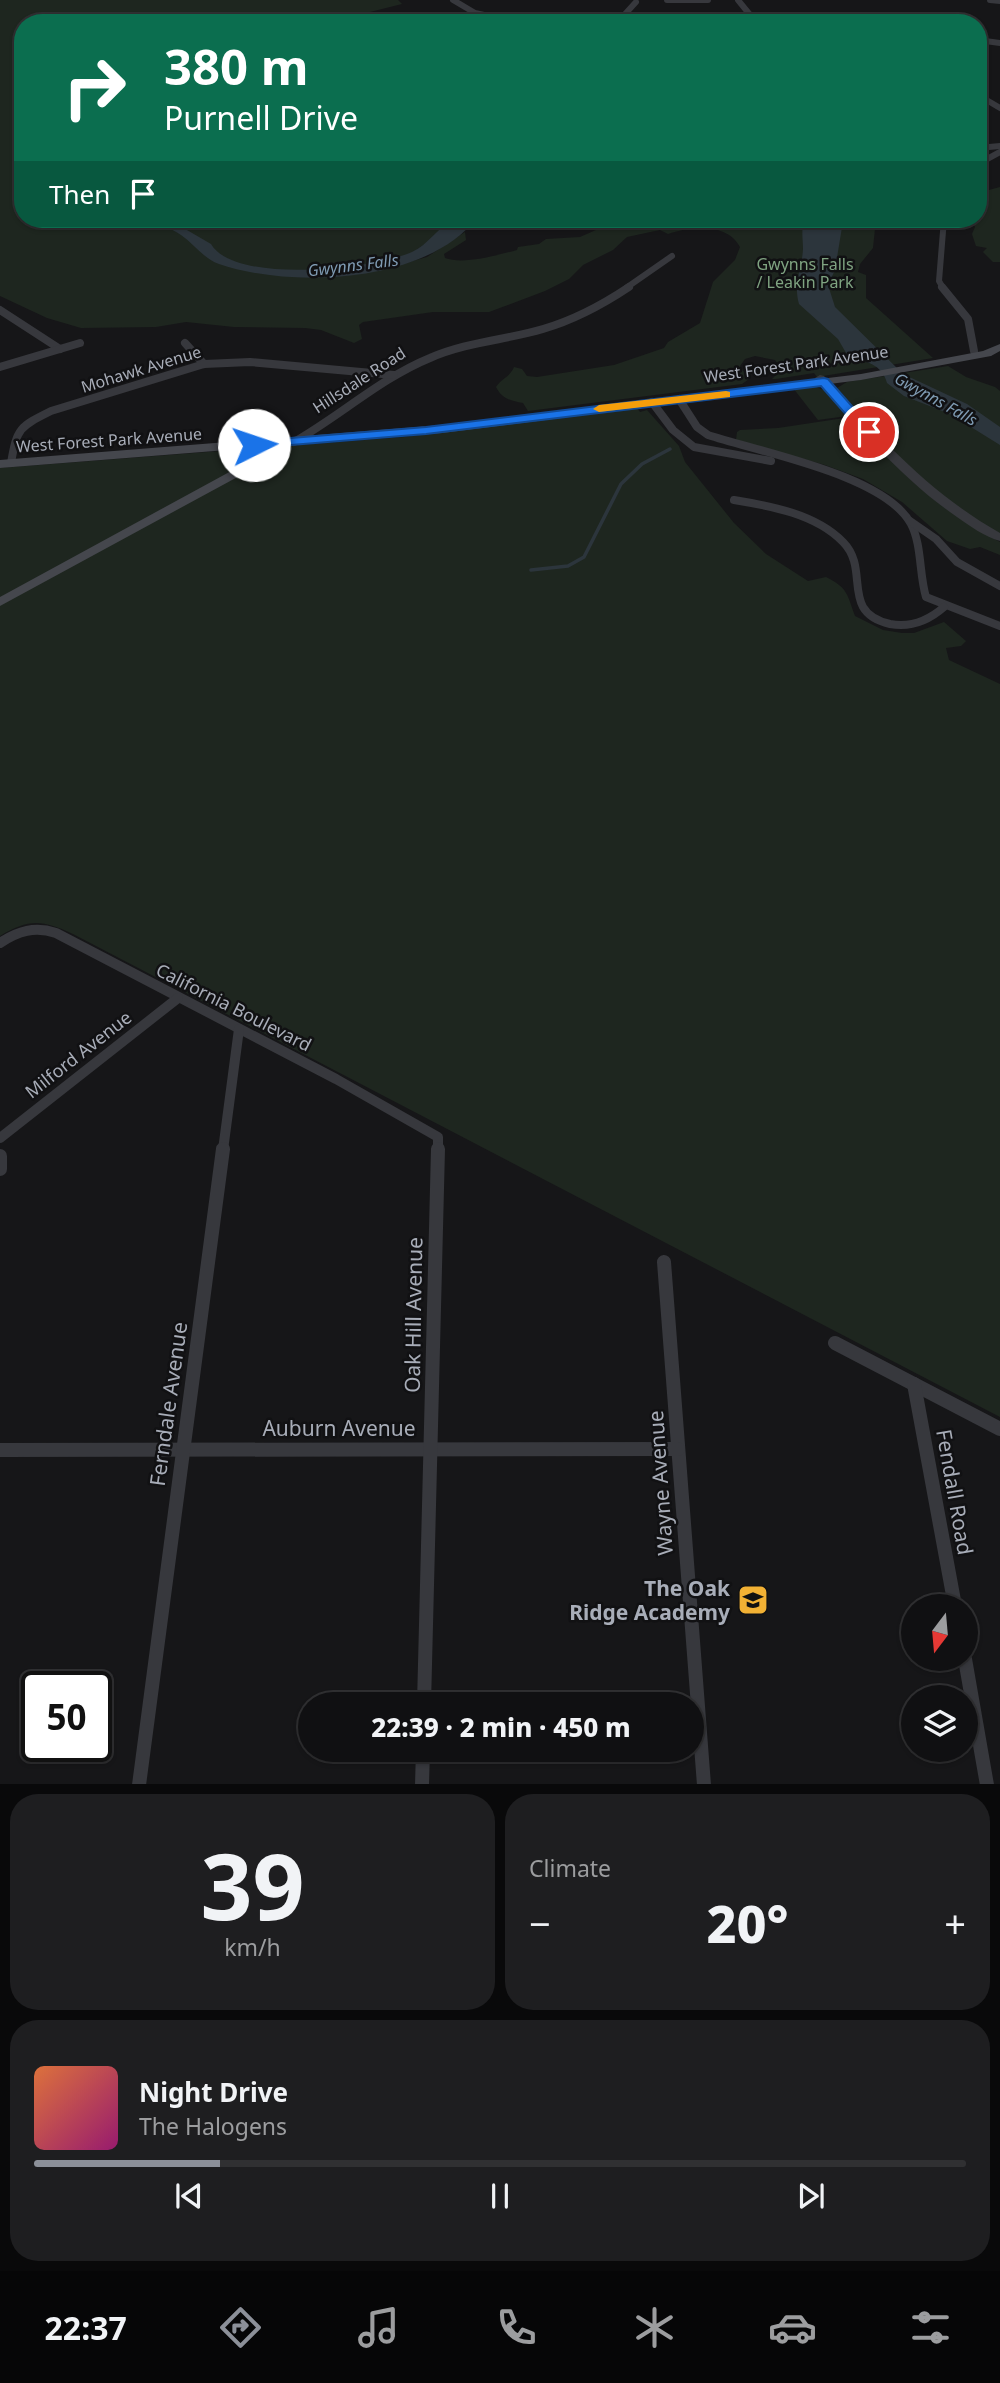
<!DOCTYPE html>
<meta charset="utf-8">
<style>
:root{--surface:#101012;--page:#1e1e20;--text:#f1f3f6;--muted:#9c9d9f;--line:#303032;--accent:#8c9099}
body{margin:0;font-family:"Noto Sans",sans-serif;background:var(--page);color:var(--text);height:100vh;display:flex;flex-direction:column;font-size:26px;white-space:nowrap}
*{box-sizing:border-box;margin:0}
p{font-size:23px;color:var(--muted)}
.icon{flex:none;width:38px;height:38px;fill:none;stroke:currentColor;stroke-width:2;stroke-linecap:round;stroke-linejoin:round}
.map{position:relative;height:1784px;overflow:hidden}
.panel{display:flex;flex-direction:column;gap:10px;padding:10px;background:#09090a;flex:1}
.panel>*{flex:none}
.guide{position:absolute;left:14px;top:14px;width:973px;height:214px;border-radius:28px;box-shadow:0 2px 5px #0004,0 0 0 2px var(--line);background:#0b6e4f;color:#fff;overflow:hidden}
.needle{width:46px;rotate:196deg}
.fabs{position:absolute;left:901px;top:1594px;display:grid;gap:14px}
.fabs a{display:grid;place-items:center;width:77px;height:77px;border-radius:50%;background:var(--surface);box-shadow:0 2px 5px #0004,0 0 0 2px var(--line);font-size:35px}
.speed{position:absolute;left:21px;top:1671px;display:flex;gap:14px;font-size:35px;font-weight:700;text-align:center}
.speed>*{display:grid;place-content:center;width:91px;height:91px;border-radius:50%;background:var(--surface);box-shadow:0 2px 5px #0004,0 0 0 2px var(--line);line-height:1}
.speed .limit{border:4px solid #111;border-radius:10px;background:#fff;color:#111}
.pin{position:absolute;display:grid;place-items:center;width:60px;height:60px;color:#fff;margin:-30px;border:4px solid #fff;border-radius:50%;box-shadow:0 2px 7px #0007}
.me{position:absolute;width:77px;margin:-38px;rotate:86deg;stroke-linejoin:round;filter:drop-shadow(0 0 5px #0008)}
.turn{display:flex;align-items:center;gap:24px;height:147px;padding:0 35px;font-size:32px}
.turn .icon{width:91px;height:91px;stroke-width:2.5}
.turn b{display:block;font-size:49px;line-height:60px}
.then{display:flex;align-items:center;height:66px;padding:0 35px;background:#0003;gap:14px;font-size:26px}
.big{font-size:52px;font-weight:800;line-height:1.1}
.panel .card{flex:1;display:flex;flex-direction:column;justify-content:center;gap:10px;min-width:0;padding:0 24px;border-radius:28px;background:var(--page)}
.panel .dial{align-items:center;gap:0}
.dial b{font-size:91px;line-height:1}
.song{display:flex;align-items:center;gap:21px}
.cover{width:84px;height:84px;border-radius:10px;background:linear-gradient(135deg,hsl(20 70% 55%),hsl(320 70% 35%))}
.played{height:7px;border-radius:4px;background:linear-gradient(90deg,var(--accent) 20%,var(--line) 20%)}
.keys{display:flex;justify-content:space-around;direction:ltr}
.heat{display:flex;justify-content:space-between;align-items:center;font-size:38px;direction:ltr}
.panel .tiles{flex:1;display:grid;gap:10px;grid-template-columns:1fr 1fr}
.card:last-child{grid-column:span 2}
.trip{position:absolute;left:298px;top:1692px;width:406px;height:70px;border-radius:35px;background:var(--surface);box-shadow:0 2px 5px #0004,0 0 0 2px var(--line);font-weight:800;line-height:70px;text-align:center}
.tab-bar{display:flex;height:112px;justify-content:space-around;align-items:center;background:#060607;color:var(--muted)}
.tab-bar .icon{width:49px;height:49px}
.tab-bar .selected{color:var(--accent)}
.tab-bar b{font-size:32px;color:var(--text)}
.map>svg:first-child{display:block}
.green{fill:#1e261f}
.water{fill:#2c353c}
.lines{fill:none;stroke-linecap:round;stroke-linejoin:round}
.stream{stroke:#2c353c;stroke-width:3.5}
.minor-far3{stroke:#37383d;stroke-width:6}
.minor-far2{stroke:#37383d;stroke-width:8}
.minor-far1{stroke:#37383d;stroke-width:10}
.minor{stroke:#37383d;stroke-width:14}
.tertiary{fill:#37383d;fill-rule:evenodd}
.secondary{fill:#45474d;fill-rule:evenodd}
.route{fill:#1a73e8;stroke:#114b97;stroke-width:2}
.slow{fill:#f59e0b}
.labels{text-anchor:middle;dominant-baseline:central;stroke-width:5;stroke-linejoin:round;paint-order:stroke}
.far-park-label{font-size:16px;fill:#7fa381;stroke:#111113}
.far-water-label{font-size:16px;font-style:italic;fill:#7f9bb3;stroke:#111113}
.far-street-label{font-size:16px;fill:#a8adb8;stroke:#111113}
.street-label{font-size:18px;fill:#a8adb8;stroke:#111113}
.near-street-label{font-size:21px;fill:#a8adb8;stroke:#111113}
.near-poi-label{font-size:21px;font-weight:bold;fill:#a8adb8;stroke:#111113;text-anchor:end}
</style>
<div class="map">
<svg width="1000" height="1785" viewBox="0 0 1000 1785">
<rect width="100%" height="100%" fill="#161618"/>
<g class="green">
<path d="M0,0H398L402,4L370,12L367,14L370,18L366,23H23V219H264L312,223L456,219L437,236L391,267L427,257L465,232L466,240L444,254L445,258C463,265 498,255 517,250L518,247L539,244L546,239L580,237L621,219H876L873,248L860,264L858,272L866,275V298L933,358L817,377L814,373L776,379H772L782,369L775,360L755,356L745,359L740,366L749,379L742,384L528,411L523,403C511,401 502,399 496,387C502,378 510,377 514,367L522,369L527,376L537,377L614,365L664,348L668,342L700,323L713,282L735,260L740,247C727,222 690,226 668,234L660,230L627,237L613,250L583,265L569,279L545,291L489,312H433L363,322L359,325L362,339L354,343L321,330L305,328L234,327L186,322L156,327L81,328L47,318L0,296Z"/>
<polygon points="1000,187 1000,262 993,262 983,252 987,248 976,246 972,234 975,227 971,219 978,219 978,193"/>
<polygon points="948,366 966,377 995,387 1000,391 1000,535 928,490 837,388 847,382"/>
<polygon points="813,386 824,390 847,416 818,420 793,388"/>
<path d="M637,408L640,412L647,410L679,446L685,462L734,523L766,554L808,581L826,577C848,588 847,594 855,616L883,630L902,633H914L944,622L966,641L961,646L946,648L949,660L1000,684V1417L73,934C43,920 29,918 0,936V468L404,437Z"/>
<path d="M851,417C901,473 933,506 1000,542V555L980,547L970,549L947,541L902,502L863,479L825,465L736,440L737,432L740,430L778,428Z"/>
</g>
<g class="water">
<path d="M147,219H168L211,244C235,285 374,269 412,252C428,245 439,226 454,219C460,217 470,219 476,219C425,283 292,289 219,264C204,259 194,244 181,235C171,228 158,224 147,219Z"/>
<path d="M813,219H839L843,221L835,270L828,285L835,307L903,374L967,404L1000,427V445L950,414L904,396L887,383C882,364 866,361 849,358L838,339L799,304C793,283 802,269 803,249C803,238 801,232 804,221Z"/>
</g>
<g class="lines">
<polyline class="stream" points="531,570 568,566 584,557 621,484 642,464 670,449"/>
<g class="minor-far3">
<polyline points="453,0 475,13 522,23"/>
<polyline points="667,0 708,0"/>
<polyline points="738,0 751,16 775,23"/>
<polyline points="990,0 1000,1"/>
<polyline points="617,23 636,2"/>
<polyline points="978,40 1000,43"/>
<polyline points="978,95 1000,108"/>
<polyline points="978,148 1000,146"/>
<polyline points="978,164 1000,152"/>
<polyline points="626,288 672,256"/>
<polyline points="943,288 939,281 944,219"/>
</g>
<g class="minor-far2">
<polyline points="942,287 968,319 974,351"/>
<polyline points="0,310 60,349"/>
<polyline points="185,343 204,364"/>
<polyline points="0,367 80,343"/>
<path d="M679,399L697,427L708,435C759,452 885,475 911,524C922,545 919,574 926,597L1000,626"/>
<polyline points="652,402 673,430 694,447 771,461"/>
<path d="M294,442C340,416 381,378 430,358C466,342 506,340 543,329C574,320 602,305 629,287"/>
<path d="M11,463C17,428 19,427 51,411L204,364L250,362L394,375"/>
<path d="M734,500C771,506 816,514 843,542C871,570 839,612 890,624C911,628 928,621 944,607"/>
<polyline points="910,521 936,539 957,562 1000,586"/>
</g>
<g class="minor-far1">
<path d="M0,943C18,931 35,926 56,933L336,1079L438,1137V1150"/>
<polyline points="0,1138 178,998"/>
<polyline points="223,1150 239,1029"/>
</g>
<g class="minor">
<polyline points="0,1156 0,1169"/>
<polyline points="664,1262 704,1785"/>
<polyline points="835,1343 1000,1429"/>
<polyline points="914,1384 955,1606"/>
<polyline points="0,1450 678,1449"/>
<polyline points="965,1659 987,1785"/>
<polyline points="424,1704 438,1149"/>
<polyline points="139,1785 223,1149"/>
<polyline points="422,1785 423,1750"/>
</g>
<path class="tertiary" d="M820,375L824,376C878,436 929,493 1000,533V541C985,537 970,526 957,517C903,480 860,429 816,380L815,378Z"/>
<polygon class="secondary" points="1000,344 1000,351 991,356 861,380 442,433 290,445 289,449 0,606 0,597 277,446 0,468 0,460 442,425 861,374 983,351"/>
</g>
<polygon class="route" points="824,378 828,379 873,430 873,435 864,435 821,386 426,434 254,448 248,445 254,441 426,427"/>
<polygon class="slow" points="726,391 730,392 730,397 599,412 593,409 599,405"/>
<defs>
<g id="school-square" transform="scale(1.575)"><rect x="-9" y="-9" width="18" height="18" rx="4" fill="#f2b134" stroke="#111113"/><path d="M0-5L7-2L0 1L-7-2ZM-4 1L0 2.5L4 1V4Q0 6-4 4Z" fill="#111"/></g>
</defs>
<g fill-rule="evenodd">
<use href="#school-square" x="753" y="1600"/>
</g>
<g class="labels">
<g class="far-park-label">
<text x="805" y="264">Gwynns Falls<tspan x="805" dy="18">/ Leakin Park</tspan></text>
</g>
<g class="far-water-label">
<text transform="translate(353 265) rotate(-7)">Gwynns Falls</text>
<text transform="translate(936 399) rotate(29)">Gwynns Falls</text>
</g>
<g class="far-street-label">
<text transform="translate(796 364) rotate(-8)">West Forest Park Avenue</text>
<text transform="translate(141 369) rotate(-17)">Mohawk Avenue</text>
<text transform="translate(359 380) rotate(-33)">Hillsdale Road</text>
<text transform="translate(109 440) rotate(-4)">West Forest Park Avenue</text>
</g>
<g class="street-label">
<text transform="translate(234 1007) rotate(27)">California Boulevard</text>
<text transform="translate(78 1054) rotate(-38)">Milford Avenue</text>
</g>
<g class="near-street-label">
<text transform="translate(413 1315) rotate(-89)">Oak Hill Avenue</text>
<text transform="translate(168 1404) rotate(-82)">Ferndale Avenue</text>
<text x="339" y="1428">Auburn Avenue</text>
<text transform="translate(660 1483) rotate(-94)">Wayne Avenue</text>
<text transform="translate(955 1492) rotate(80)">Fendall Road</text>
</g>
<g class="near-poi-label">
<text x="730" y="1588">The Oak<tspan x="730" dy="24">Ridge Academy</tspan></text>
</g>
</g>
</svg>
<div class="fabs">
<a><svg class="needle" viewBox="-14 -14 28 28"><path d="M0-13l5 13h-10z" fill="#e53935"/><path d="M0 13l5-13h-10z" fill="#9c9d9f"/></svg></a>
<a><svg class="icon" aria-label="layers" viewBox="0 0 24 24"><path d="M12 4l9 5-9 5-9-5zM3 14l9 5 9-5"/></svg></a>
</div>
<div class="speed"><div class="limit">50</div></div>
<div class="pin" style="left:869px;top:432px;background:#d93025"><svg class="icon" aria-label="arrive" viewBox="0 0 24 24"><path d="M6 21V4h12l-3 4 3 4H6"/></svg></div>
<svg class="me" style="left:254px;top:445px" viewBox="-20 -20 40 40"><circle r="19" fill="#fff"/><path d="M0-13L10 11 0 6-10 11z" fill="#1a73e8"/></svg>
<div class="trip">22:39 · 2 min · 450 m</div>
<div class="guide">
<div class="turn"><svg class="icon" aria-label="right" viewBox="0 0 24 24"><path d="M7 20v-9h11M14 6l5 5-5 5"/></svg><div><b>380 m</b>Purnell Drive</div></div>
<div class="then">Then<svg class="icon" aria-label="arrive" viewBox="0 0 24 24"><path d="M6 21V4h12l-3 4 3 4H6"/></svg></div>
</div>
</div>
<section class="panel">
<div class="tiles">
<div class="card dial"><b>39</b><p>km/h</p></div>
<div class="card"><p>Climate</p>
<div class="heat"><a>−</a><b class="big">20°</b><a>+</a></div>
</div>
<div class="card">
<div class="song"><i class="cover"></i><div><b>Night Drive</b><p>The Halogens</p></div></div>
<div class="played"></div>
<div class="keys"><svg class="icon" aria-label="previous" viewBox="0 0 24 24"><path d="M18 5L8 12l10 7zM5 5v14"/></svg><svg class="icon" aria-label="pause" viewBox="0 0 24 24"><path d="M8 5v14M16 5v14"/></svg><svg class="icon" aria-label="next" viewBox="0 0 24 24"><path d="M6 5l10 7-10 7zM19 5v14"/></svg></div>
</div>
</div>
</section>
<nav class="tab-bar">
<b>22:37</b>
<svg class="icon selected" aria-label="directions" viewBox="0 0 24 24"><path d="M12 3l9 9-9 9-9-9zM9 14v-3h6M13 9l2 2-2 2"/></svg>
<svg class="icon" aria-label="music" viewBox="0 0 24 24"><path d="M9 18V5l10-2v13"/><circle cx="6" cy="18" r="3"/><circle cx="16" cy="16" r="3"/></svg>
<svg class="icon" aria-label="phone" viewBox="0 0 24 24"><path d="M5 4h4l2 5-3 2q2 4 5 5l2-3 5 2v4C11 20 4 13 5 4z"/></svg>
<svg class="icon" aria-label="climate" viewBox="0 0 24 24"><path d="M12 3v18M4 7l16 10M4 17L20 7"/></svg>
<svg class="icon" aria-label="car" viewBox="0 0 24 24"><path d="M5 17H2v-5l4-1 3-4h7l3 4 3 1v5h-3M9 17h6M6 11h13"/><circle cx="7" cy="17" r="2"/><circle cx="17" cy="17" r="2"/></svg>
<svg class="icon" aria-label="filters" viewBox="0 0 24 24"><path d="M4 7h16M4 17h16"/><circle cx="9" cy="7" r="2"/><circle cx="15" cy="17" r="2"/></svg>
</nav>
